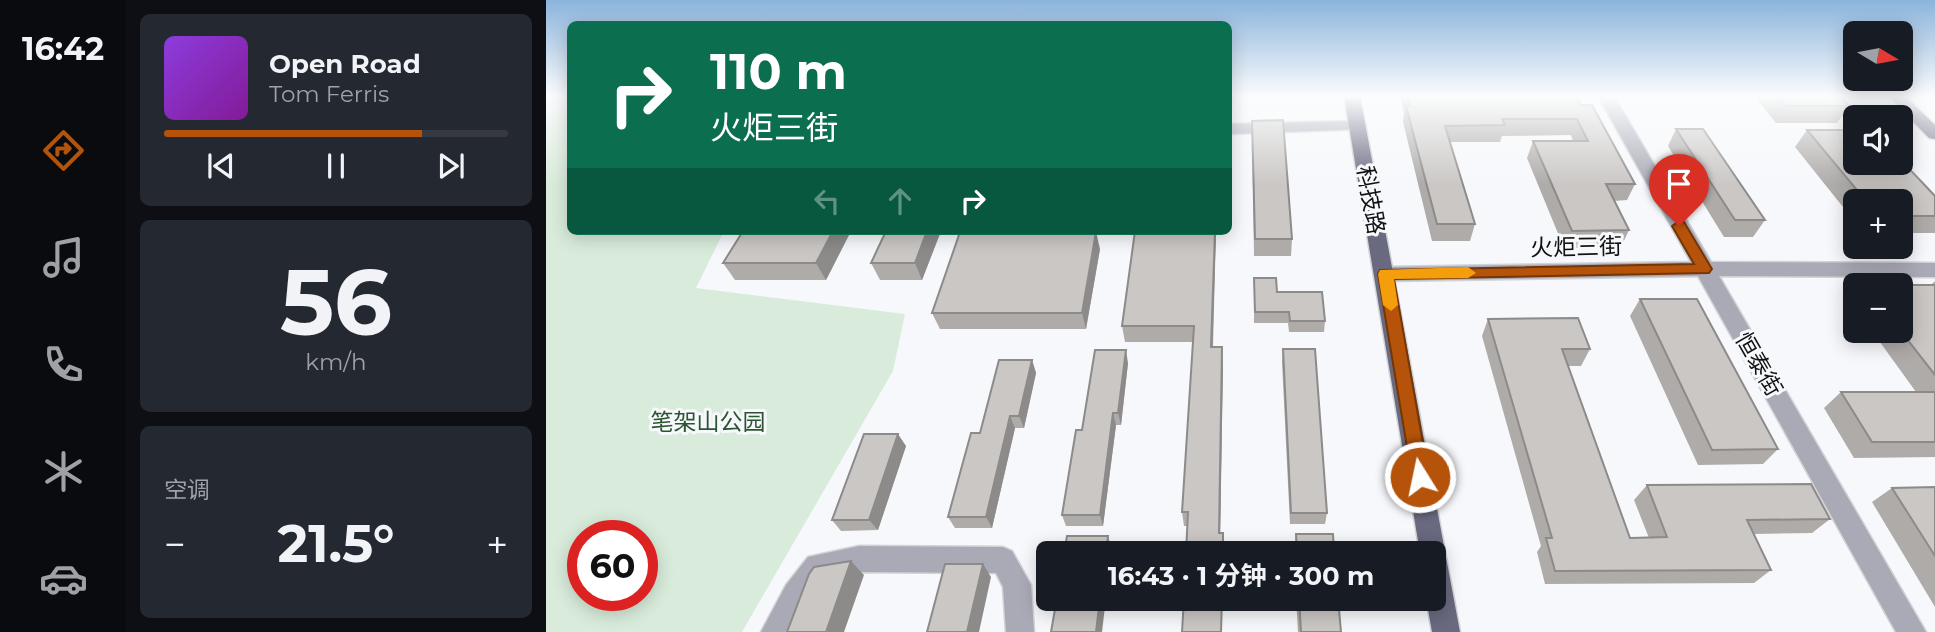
<!DOCTYPE html>
<html lang="zh">
<meta charset="utf-8">
<style>
:root{--surface:#171b24;--page:#242831;--text:#f1f3f6;--muted:#9ea1a6;--line:#363941;--accent:#b45309}
body{margin:0;font-family:Montserrat,"Noto Sans SC",sans-serif;background:var(--page);color:var(--text);height:100vh;display:flex;flex-direction:column;font-size:26px;white-space:nowrap}
*{box-sizing:border-box;margin:0}
p{font-size:23px;color:var(--muted)}
.icon{flex:none;width:38px;height:38px;fill:none;stroke:currentColor;stroke-width:2;stroke-linecap:round;stroke-linejoin:round}
.map{position:relative;flex:1;overflow:hidden}
.drawer{display:flex;flex-direction:column;gap:14px;padding:14px;background:#0d0f14;width:420px}
.drawer>*{flex:none}
.top-card{position:absolute;left:21px;top:21px;width:665px;height:214px;border-radius:10px;box-shadow:0 4px 18px #0003;background:#0b6e4f;color:#fff;overflow:hidden}
.needle{width:46px;rotate:100deg}
.buttons{position:absolute;left:1297px;top:21px;display:grid;gap:14px}
.buttons a{display:grid;place-items:center;width:70px;height:70px;border-radius:10px;background:var(--surface);box-shadow:0 4px 18px #0003;font-size:35px}
.speed{position:absolute;left:21px;top:520px;display:flex;gap:14px;font-size:35px;font-weight:700;text-align:center}
.speed>*{display:grid;place-content:center;width:91px;height:91px;border-radius:50%;background:var(--surface);box-shadow:0 4px 18px #0003;line-height:1}
.speed .limit{border:10px solid #d22;background:#fff;color:#111}
.pin{position:absolute;display:grid;place-items:center;width:60px;height:60px;color:#fff;margin:-72px -30px;border-radius:50% 50% 50% 0;rotate:-45deg;box-shadow:0 0 7px #0007}
.pin .icon{rotate:45deg}
.me{position:absolute;width:77px;margin:-38px;rotate:350deg;stroke-linejoin:round;filter:drop-shadow(0 0 5px #0008)}
.turn{display:flex;align-items:center;gap:24px;height:147px;padding:0 28px;font-size:32px}
.turn .icon{width:91px;height:91px;stroke-width:2.5}
.turn b{display:block;font-size:49px;line-height:60px}
.lanes{display:flex;align-items:center;height:66px;padding:0 28px;background:#0003;justify-content:center;gap:35px;direction:ltr}
.lanes .off{opacity:.35}
.big{font-size:52px;font-weight:700;line-height:1.1}
.drawer .card{flex:1;display:flex;flex-direction:column;justify-content:center;gap:10px;min-width:0;padding:0 24px;border-radius:10px;background:var(--page)}
.drawer .dial{align-items:center;gap:0}
.dial b{font-size:91px;line-height:1}
.song{display:flex;align-items:center;gap:21px}
.cover{width:84px;height:84px;border-radius:10px;background:linear-gradient(135deg,hsl(270 70% 55%),hsl(290 70% 35%))}
.played{height:7px;border-radius:4px;background:linear-gradient(90deg,var(--accent) 75%,var(--line) 75%)}
.keys{display:flex;justify-content:space-around;direction:ltr}
.heat{display:flex;justify-content:space-between;align-items:center;font-size:38px;direction:ltr}
.trip{position:absolute;left:490px;top:541px;width:410px;height:70px;border-radius:10px;background:var(--surface);box-shadow:0 4px 18px #0003;font-weight:700;line-height:70px;text-align:center}
main{display:flex;flex:1;min-height:0}
.dock{display:flex;flex-direction:column;width:126px;justify-content:space-around;align-items:center;background:#090b0e;color:var(--muted)}
.dock .icon{width:49px;height:49px}
.dock .current{color:var(--accent)}
.dock b{font-size:32px;color:var(--text)}
.map>svg:first-child{display:block}
.green{fill:#d9ecdb;fill-rule:evenodd}
.lines{fill:none;stroke-linecap:round;stroke-linejoin:round}
.minor-casing{stroke:#d2d3d6;stroke-width:3}
.major-casing{stroke:#d2d3d6;stroke-width:3}
.minor{fill:#aaaab7;fill-rule:evenodd}
.major{fill:#69697f;fill-rule:evenodd}
.wall{fill:#aeaba9}
.shaded-wall{fill:#8d8b8a}
.building{fill:#cac7c5;stroke:#8d8b8a;stroke-width:2}
.route{fill:#b45309;stroke:#753606;stroke-width:2}
.slow{fill:#f59e0b}
.labels{text-anchor:middle;dominant-baseline:central;stroke-width:6;stroke-linejoin:round;paint-order:stroke}
.street-label{font-size:23px;fill:#111213;stroke:#f7f8fb}
.park-label{font-size:23px;fill:#2c5433;stroke:#f7f8fb}
</style>
<main>
<nav class="dock">
<b>16:42</b>
<svg class="icon current" aria-label="directions" viewBox="0 0 24 24"><path d="M12 3l9 9-9 9-9-9zM9 14v-3h6M13 9l2 2-2 2"/></svg>
<svg class="icon" aria-label="music" viewBox="0 0 24 24"><path d="M9 18V5l10-2v13"/><circle cx="6" cy="18" r="3"/><circle cx="16" cy="16" r="3"/></svg>
<svg class="icon" aria-label="phone" viewBox="0 0 24 24"><path d="M5 4h4l2 5-3 2q2 4 5 5l2-3 5 2v4C11 20 4 13 5 4z"/></svg>
<svg class="icon" aria-label="climate" viewBox="0 0 24 24"><path d="M12 3v18M4 7l16 10M4 17L20 7"/></svg>
<svg class="icon" aria-label="car" viewBox="0 0 24 24"><path d="M5 17H2v-5l4-1 3-4h7l3 4 3 1v5h-3M9 17h6M6 11h13"/><circle cx="7" cy="17" r="2"/><circle cx="17" cy="17" r="2"/></svg>
</nav>
<section class="drawer">
<div class="card">
<div class="song"><i class="cover"></i><div><b>Open Road</b><p>Tom Ferris</p></div></div>
<div class="played"></div>
<div class="keys"><svg class="icon" aria-label="previous" viewBox="0 0 24 24"><path d="M18 5L8 12l10 7zM5 5v14"/></svg><svg class="icon" aria-label="pause" viewBox="0 0 24 24"><path d="M8 5v14M16 5v14"/></svg><svg class="icon" aria-label="next" viewBox="0 0 24 24"><path d="M6 5l10 7-10 7zM19 5v14"/></svg></div>
</div>
<div class="card dial"><b>56</b><p>km/h</p></div>
<div class="card"><p>空调</p>
<div class="heat"><a>−</a><b class="big">21.5°</b><a>+</a></div>
</div>
</section>
<div class="map">
<svg width="1389" height="632" viewBox="0 0 1389 632">
<rect width="100%" height="100%" fill="#f7f8fb"/>
<path class="green" d="M0,96H24V231H178L150,288L359,314L347,371L196,632H0ZM37,536H96V595H37Z"/>
<g class="lines">
<g class="minor-casing">
<g id="minor">
<polygon points="1052,96 1068,96 1165,262 1389,263 1389,277 1173,276 1380,632 1350,632 1152,276 839,281 832,279 829,274 832,269 839,267 1145,262"/>
<polygon points="812,121 820,126 818,129 682,134 682,124"/>
<polygon points="313,546 457,547 466,551 485,585 488,632 460,632 457,587 450,573 313,572 280,578 245,632 215,632 240,585 262,557"/>
</g>
</g>
<g class="major-casing">
<g id="major">
<polygon points="798,96 814,96 914,632 886,632 880,598 887,598 887,553 874,553"/>
<polygon points="1342,96 1359,96 1389,125 1389,139 1383,138"/>
</g>
</g>
<use href="#minor" class="minor"/>
<use href="#major" class="major"/>
</g>
<g class="wall">
<polygon points="854,96 1030,96 1035,105 1089,184 1081,200 1068,201 1083,230 1075,247 1018,248 981,158 987,141 1027,141 1025,135 956,136 954,142 904,142 929,224 924,241 886,241 857,122 858,114"/>
<polygon points="1208,96 1294,96 1303,106 1291,123 1230,123"/>
<polygon points="706,121 746,239 745,256 708,256"/>
<polygon points="1130,129 1219,220 1207,237 1178,237 1122,146"/>
<polygon points="1261,130 1389,196 1389,233 1354,233 1354,201 1309,201 1309,222 1249,147"/>
<polygon points="197,231 305,231 280,280 189,280 177,263"/>
<polygon points="395,231 376,280 334,280 325,263"/>
<polygon points="589,231 670,231 667,347 677,363 674,533 677,533 678,553 640,553 641,526 638,526 636,512 647,342 579,342 576,326"/>
<polygon points="554,249 540,329 394,329 386,313"/>
<polygon points="708,278 779,321 778,332 743,332 742,323 708,323"/>
<polygon points="1389,281 1389,457 1308,458 1278,408 1295,392 1370,392 1326,331 1354,331 1354,285 1385,285"/>
<polygon points="1094,299 1232,449 1217,464 1152,465 1084,316"/>
<polygon points="942,319 1044,349 1035,366 1022,366 1084,538 1103,538 1088,500 1101,485 1284,519 1266,533 1208,534 1225,570 1208,583 999,584 991,552 995,546 936,336"/>
<polygon points="737,349 781,513 779,524 744,524 736,362"/>
<polygon points="486,360 490,373 478,428 469,428 446,528 409,528 402,517 434,433"/>
<polygon points="582,363 575,425 570,425 557,526 520,526 516,515 536,430"/>
<polygon points="360,446 332,530 295,531 286,520"/>
<polygon points="1389,487 1389,607 1326,502 1346,488"/>
<polygon points="750,534 788,553 748,553"/>
<polygon points="750,598 792,598 795,632 752,632"/>
</g>
<g class="shaded-wall">
<polygon points="287,231 305,231 280,280 270,263"/>
<polygon points="381,231 395,231 376,280 369,263"/>
<polygon points="669,231 670,231 666,363 665,347"/>
<polygon points="550,232 554,249 540,329 536,313"/>
<polygon points="676,347 677,363 674,546 673,533"/>
<polygon points="580,350 582,363 575,425 572,413"/>
<polygon points="486,360 490,373 478,428 473,416"/>
<polygon points="567,413 570,425 557,526 554,515"/>
<polygon points="464,416 469,428 446,528 440,517"/>
<polygon points="352,434 360,446 332,530 323,520"/>
<polygon points="562,536 566,550 565,553 560,553"/>
<polygon points="305,561 318,575 298,632 280,632"/>
<polygon points="437,564 445,577 433,632 421,632"/>
<polygon points="554,598 560,598 556,632 550,632"/>
</g>
<g class="building">
<polygon points="861,96 1030,96 1035,105 1046,105 1089,184 1060,184 1083,230 1026,231 987,141 1042,141 1031,119 956,119 959,125 899,126 929,224 891,224 860,106 864,106"/>
<polygon points="1232,96 1294,96 1303,106 1240,106"/>
<polygon points="737,120 746,239 709,239 706,121"/>
<polygon points="1130,129 1157,129 1219,220 1189,220"/>
<polygon points="1261,130 1309,130 1309,163 1354,163 1354,159 1389,196 1389,216 1354,216 1354,201 1320,201"/>
<polygon points="197,231 287,231 270,263 177,263"/>
<polygon points="340,231 381,231 369,263 325,263"/>
<polygon points="589,231 669,231 665,347 676,347 673,533 677,533 677,553 640,553 642,512 636,512 648,326 576,326"/>
<polygon points="414,232 550,232 536,313 386,313"/>
<polygon points="708,278 730,278 731,292 776,292 779,321 744,321 743,312 709,312"/>
<polygon points="1354,285 1389,285 1389,375 1354,330"/>
<polygon points="1094,299 1151,299 1232,449 1166,450"/>
<polygon points="1032,318 1044,349 1016,349 1084,538 1121,537 1101,485 1265,484 1284,519 1201,520 1225,570 1009,571 1000,538 1006,538 942,319"/>
<polygon points="737,349 769,349 781,513 745,513"/>
<polygon points="549,350 580,350 572,413 567,413 554,515 516,515 530,430 536,430"/>
<polygon points="453,360 486,360 473,416 464,416 440,517 402,517 425,433 434,433"/>
<polygon points="1295,392 1389,392 1389,442 1326,442"/>
<polygon points="318,434 352,434 323,520 286,520"/>
<polygon points="1389,487 1389,556 1346,488"/>
<polygon points="750,534 787,534 788,553 751,553"/>
<polygon points="521,536 562,536 560,553 518,553"/>
<polygon points="305,561 280,632 241,632 263,574 268,567"/>
<polygon points="399,564 437,564 421,632 381,632"/>
<polygon points="511,598 554,598 550,632 505,632"/>
<polygon points="638,598 676,598 675,632 636,632"/>
<polygon points="753,598 792,598 795,632 755,632"/>
</g>
<linearGradient id="sky" x2="0" y2="1"><stop stop-color="#8bb4dc"/><stop offset="0.52" stop-color="#fbfcfd"/><stop offset="1" stop-color="#fbfcfd" stop-opacity="0"/></linearGradient>
<rect width="1389" height="185" fill="url(#sky)"/>
<polygon class="route" points="1133,221 1138,222 1166,269 1163,273 848,279 883,477 880,483 874,485 867,483 832,274 834,270 1148,264 1126,226"/>
<polygon class="slow" points="922,267 930,273 922,278 848,279 852,305 845,311 837,305 832,274 834,270"/>
<g class="labels">
<g class="street-label">
<text transform="translate(825 200) rotate(80)">科技路</text>
<text transform="translate(1030 247) rotate(-1)">火炬三街</text>
<text transform="translate(1213 364) rotate(60)">恒泰街</text>
</g>
<g class="park-label">
<text x="162" y="422">笔架山公园</text>
</g>
</g>
</svg>
<div class="buttons">
<a><svg class="needle" viewBox="-14 -14 28 28"><path d="M0-13l5 13h-10z" fill="#e53935"/><path d="M0 13l5-13h-10z" fill="#9ea1a6"/></svg></a>
<a><svg class="icon" aria-label="sound" viewBox="0 0 24 24"><path d="M4 9h4l5-4v14l-5-4H4zM17 9q2 3 0 6"/></svg></a>
<a>+</a>
<a>−</a>
</div>
<div class="speed"><div class="limit">60</div></div>
<div class="pin" style="left:1133px;top:226px;background:#d93025"><svg class="icon" aria-label="arrive" viewBox="0 0 24 24"><path d="M6 21V4h12l-3 4 3 4H6"/></svg></div>
<svg class="me" style="left:874px;top:477px" viewBox="-20 -20 40 40"><circle r="17" fill="#b45309" stroke="#fff" stroke-width="3"/><path d="M0-11L8 9 0 5-8 9z" fill="#fff"/></svg>
<div class="trip">16:43 · 1 分钟 · 300 m</div>
<div class="top-card">
<div class="turn"><svg class="icon" aria-label="right" viewBox="0 0 24 24"><path d="M7 20v-9h11M14 6l5 5-5 5"/></svg><div><b>110 m</b>火炬三街</div></div>
<div class="lanes"><svg class="icon off" aria-label="left" viewBox="0 0 24 24"><path d="M17 20v-9H6M10 6l-5 5 5 5"/></svg><svg class="icon off" aria-label="ahead" viewBox="0 0 24 24"><path d="M12 20V5M6 11l6-6 6 6"/></svg><svg class="icon" aria-label="right" viewBox="0 0 24 24"><path d="M7 20v-9h11M14 6l5 5-5 5"/></svg></div>
</div>
</div>
</main>
